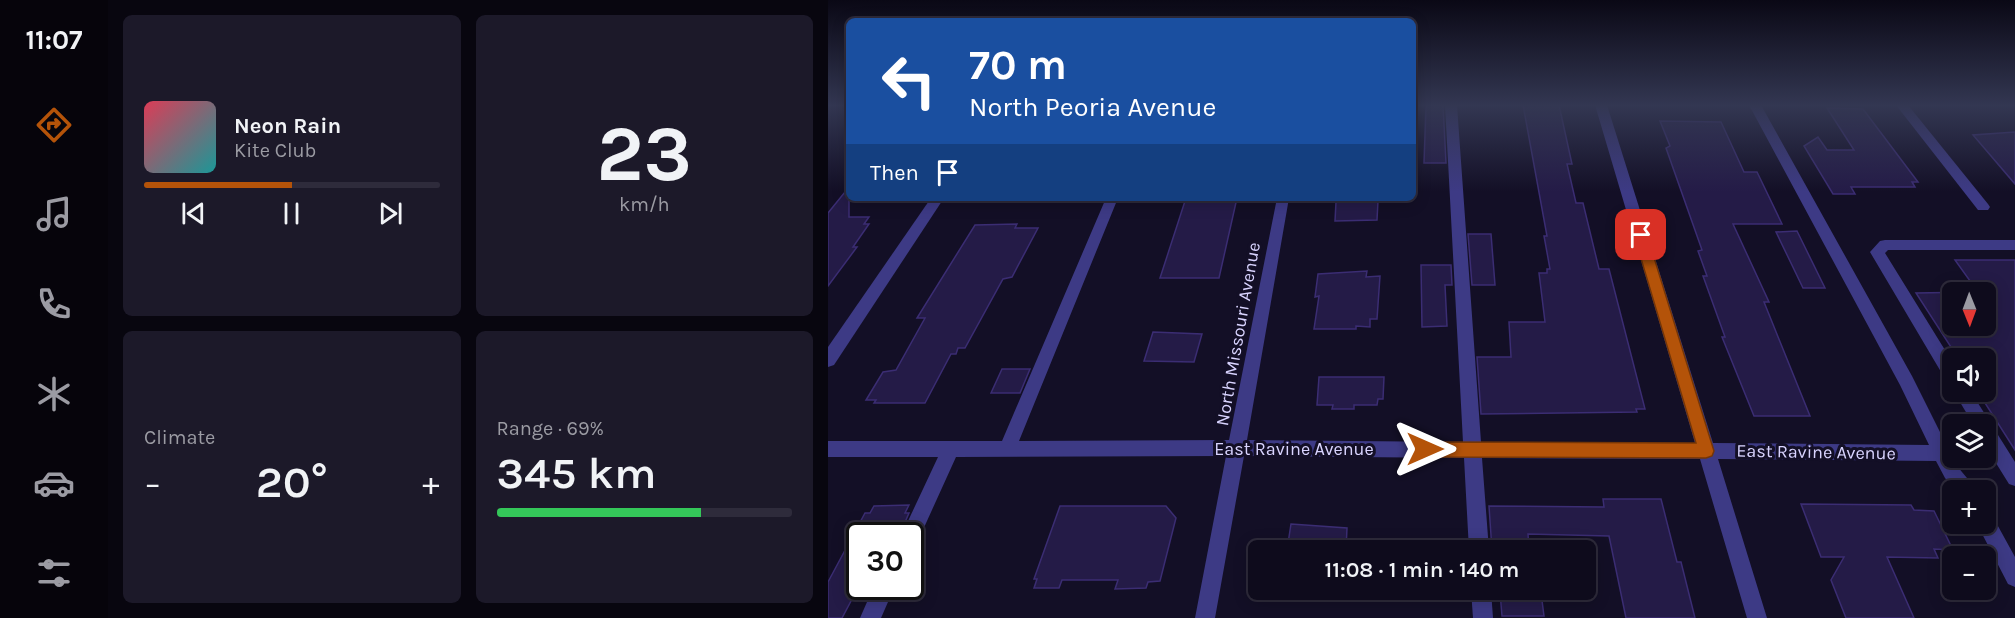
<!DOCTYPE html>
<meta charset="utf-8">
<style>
:root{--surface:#0e0b1c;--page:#1c1929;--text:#f1f3f6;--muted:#9b9ba3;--line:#2e2b3b;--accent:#b45309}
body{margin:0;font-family:Karla,sans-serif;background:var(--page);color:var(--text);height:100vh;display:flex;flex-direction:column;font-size:22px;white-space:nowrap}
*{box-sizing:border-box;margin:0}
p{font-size:20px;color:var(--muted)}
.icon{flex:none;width:33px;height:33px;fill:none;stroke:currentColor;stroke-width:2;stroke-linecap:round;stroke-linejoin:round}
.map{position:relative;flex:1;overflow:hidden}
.side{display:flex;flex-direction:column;gap:15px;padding:15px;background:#08060f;width:720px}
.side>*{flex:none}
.hud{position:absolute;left:18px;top:18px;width:570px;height:183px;border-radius:9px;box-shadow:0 3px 15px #0003,0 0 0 2px var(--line);background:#1a4fa0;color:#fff;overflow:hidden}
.needle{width:39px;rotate:179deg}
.buttons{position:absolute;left:1114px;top:282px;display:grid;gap:12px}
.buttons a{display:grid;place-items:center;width:54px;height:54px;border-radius:9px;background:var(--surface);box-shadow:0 3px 15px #0003,0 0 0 2px var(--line);font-size:30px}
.speed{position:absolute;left:18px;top:522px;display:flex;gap:12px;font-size:30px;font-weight:700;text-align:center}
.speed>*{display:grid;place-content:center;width:78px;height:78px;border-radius:50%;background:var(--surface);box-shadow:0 3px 15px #0003,0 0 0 2px var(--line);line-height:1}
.speed .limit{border:3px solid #111;border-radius:9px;background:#fff;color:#111}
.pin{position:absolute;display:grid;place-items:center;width:51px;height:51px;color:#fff;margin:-26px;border-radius:12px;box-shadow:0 3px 9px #0006}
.me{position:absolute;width:66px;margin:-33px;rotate:90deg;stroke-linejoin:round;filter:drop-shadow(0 0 4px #0008)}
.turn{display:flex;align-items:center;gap:21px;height:126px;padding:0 24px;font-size:27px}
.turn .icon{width:78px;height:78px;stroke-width:2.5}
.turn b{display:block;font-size:42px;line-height:51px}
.then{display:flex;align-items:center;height:57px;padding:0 24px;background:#0003;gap:12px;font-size:22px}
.big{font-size:45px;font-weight:600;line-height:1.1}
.side .widget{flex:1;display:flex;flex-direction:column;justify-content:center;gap:9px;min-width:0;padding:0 21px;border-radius:9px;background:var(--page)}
.side .dial{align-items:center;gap:0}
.dial b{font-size:78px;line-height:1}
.song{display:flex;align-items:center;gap:18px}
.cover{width:72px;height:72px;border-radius:9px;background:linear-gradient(135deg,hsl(350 70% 55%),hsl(180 70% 35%))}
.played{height:6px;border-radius:3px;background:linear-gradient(90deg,var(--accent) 50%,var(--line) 50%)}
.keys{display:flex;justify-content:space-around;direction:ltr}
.heat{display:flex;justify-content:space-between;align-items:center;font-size:33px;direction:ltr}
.charge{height:9px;border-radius:4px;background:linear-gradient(90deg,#34c759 69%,var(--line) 0)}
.side .tiles{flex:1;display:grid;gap:15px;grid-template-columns:repeat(2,1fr)}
.trip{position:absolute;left:420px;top:540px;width:348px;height:60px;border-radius:9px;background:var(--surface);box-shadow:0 3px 15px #0003,0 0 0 2px var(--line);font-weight:600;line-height:60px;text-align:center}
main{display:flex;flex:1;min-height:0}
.menu{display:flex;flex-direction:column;width:108px;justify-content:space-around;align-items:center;background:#06040b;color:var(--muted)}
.menu .icon{width:42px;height:42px}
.menu .on{color:var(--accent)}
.menu b{font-size:27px;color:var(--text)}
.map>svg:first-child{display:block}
.building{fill:#241b47;stroke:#3b2d73;stroke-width:1.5;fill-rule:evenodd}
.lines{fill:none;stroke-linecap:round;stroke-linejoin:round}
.minor{fill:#3d3a85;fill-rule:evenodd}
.route{fill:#b45309;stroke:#753606;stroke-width:1.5}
.labels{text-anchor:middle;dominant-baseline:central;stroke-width:6;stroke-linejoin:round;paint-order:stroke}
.street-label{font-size:18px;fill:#d9d4ff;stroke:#130f26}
</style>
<main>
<nav class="menu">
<b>11:07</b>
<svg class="icon on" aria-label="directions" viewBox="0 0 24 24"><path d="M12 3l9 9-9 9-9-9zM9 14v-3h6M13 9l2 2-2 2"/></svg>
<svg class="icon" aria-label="music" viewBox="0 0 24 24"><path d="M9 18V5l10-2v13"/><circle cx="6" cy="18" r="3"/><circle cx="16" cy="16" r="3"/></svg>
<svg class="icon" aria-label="phone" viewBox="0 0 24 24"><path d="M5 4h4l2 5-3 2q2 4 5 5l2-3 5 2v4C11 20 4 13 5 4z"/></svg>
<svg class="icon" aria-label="climate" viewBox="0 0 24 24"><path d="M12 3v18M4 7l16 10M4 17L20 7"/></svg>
<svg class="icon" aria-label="car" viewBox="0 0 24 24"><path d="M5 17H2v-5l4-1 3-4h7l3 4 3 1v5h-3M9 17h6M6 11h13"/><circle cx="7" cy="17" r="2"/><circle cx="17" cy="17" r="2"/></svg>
<svg class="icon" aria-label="filters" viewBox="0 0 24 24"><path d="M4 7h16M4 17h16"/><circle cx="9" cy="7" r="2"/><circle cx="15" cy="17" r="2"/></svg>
</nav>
<section class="side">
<div class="tiles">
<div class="widget">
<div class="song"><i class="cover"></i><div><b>Neon Rain</b><p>Kite Club</p></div></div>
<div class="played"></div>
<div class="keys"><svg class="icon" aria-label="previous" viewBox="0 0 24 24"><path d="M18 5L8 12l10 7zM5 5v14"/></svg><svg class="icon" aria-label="pause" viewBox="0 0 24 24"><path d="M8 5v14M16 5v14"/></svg><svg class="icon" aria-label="next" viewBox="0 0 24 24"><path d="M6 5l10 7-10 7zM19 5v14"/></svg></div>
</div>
<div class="widget dial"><b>23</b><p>km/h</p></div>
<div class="widget"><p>Climate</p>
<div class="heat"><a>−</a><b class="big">20°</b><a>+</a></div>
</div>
<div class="widget"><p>Range · 69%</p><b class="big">345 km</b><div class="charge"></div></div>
</div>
</section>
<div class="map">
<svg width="1187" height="618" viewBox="0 0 1187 618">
<rect width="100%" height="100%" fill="#130f26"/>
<g class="building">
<polygon points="598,105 615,105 618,163 596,163"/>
<polygon points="695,105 731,105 744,164 739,164 748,203 755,203 771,269 781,269 817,409 808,409 809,412 653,414 649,357 683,357 681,322 717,322 711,273 719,273 719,269 722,269 716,236 719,236"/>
<polygon points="999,108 1035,109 1090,182 1084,182 1087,187 1023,187 1027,194 1005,194 976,146 990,137 999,150 1026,150"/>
<polygon points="832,121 893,122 916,172 929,172 954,224 905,224 941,302 936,302 982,416 926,416 894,337 897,337 875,276 879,276 870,251 874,250 838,148 842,146"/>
<polygon points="1187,132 1187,184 1145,135"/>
<polygon points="21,187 21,217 41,217 36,224 41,224 25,247 29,247 0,286 0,213"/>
<polygon points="358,198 409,198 391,278 332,278"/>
<polygon points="550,201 549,220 507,221 508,202"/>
<polygon points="189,224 187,228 210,228 184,277 175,279 137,348 130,348 128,354 123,354 97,403 46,403 48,400 38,400 55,372 68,370 97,318 89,318 147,225"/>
<polygon points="969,231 997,288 975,288 948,232"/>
<polygon points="640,234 663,234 667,285 644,285"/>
<path d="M1127,260H1187V450L1150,392H1158V358H1130L1088,293L1150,292ZM1125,292H1158V326H1125Z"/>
<polygon points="593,265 623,265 624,285 617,285 619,326 594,327"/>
<polygon points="539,271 538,277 552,276 549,319 542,319 542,327 528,326 528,329 486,329 491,296 487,297 490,274"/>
<polygon points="325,332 374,334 366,362 316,361"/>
<polygon points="174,369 202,369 192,393 163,393"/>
<polygon points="491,377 556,377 555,399 550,399 549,405 526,405 526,409 504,409 505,405 489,405"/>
<polygon points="775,499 833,499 849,562 853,562 867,618 798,618 781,536 700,534 701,550 664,550 661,506 776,507"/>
<polygon points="973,504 1083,505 1086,510 1106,511 1125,550 1106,549 1110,558 1059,557 1086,618 1018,618 1003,580 1016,557 993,557"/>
<polygon points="81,505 77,513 81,513 71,536 32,536 32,584 14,618 0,618 0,582 37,513 42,513 46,506"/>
<polygon points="232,506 338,506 348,518 332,581 320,582 318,588 287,589 290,580 234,580 231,588 206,588 209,579 206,579"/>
<polygon points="463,524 519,528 518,550 459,550"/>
<polygon points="672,592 713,593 716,616 674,616"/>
</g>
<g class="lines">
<g class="minor">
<polygon points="617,105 629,105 653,442 867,443 767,105 779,105 885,443 1101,445 1072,385 921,105 933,105 1084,376 1129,466 1144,484 1147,490 1127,490 1117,478 1108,461 890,459 939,618 919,618 872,459 654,458 661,550 641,550 636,458 416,456 387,618 367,618 398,456 128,457 89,543 82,545 82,536 73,536 110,457 0,457 0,441 174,441 278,198 290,198 191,441 401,440 449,198 461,198 419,440 635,442"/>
<polygon points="1068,105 1080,105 1160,204 1162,207 1160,210 1150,210"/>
<polygon points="103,198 116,198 6,365 0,367 0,347"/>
<polygon points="1057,240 1187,240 1187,250 1060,250 1057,253 1125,363 1125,384 1119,382 1042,252 1052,241"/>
<polygon points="1126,392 1143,392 1187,462 1187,486 1181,484 1158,447 1158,424 1145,424"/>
<polygon points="1158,515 1165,517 1187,557 1187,587 1180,584 1149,524 1158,524"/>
<polygon points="46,586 67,586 53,618 32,618"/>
<polygon points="643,590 663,590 665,618 645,618"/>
</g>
</g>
<linearGradient id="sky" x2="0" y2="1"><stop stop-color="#0a0815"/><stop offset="0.55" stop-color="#333752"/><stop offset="1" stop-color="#333752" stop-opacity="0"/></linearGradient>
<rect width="1187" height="192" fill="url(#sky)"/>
<polygon class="route" points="813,230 819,235 886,451 884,456 878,458 597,457 592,455 589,449 592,444 597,442 868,443 806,235"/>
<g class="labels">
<g class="street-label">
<text transform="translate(410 334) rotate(-80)">North Missouri Avenue</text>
<text x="466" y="449">East Ravine Avenue</text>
<text transform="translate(988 452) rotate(1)">East Ravine Avenue</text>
</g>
</g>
</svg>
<div class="buttons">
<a><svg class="needle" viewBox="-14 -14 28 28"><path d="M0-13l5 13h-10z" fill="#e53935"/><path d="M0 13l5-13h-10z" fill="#9b9ba3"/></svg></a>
<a><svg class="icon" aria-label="sound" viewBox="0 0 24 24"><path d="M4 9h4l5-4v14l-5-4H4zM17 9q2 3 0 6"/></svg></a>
<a><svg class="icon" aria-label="layers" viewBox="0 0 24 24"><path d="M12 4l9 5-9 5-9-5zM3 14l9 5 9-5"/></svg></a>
<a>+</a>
<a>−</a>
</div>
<div class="speed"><div class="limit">30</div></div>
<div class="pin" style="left:813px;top:235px;background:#d93025"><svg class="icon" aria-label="arrive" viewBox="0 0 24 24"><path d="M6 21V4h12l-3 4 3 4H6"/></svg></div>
<svg class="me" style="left:597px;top:449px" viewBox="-20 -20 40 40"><path d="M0-17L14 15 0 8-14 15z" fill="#b45309" stroke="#fff" stroke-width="4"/></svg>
<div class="trip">11:08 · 1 min · 140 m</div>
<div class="hud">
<div class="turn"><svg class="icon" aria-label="left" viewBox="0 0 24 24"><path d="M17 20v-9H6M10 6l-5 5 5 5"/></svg><div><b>70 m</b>North Peoria Avenue</div></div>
<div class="then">Then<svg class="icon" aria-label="arrive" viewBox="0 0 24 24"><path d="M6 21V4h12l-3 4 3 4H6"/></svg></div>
</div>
</div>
</main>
